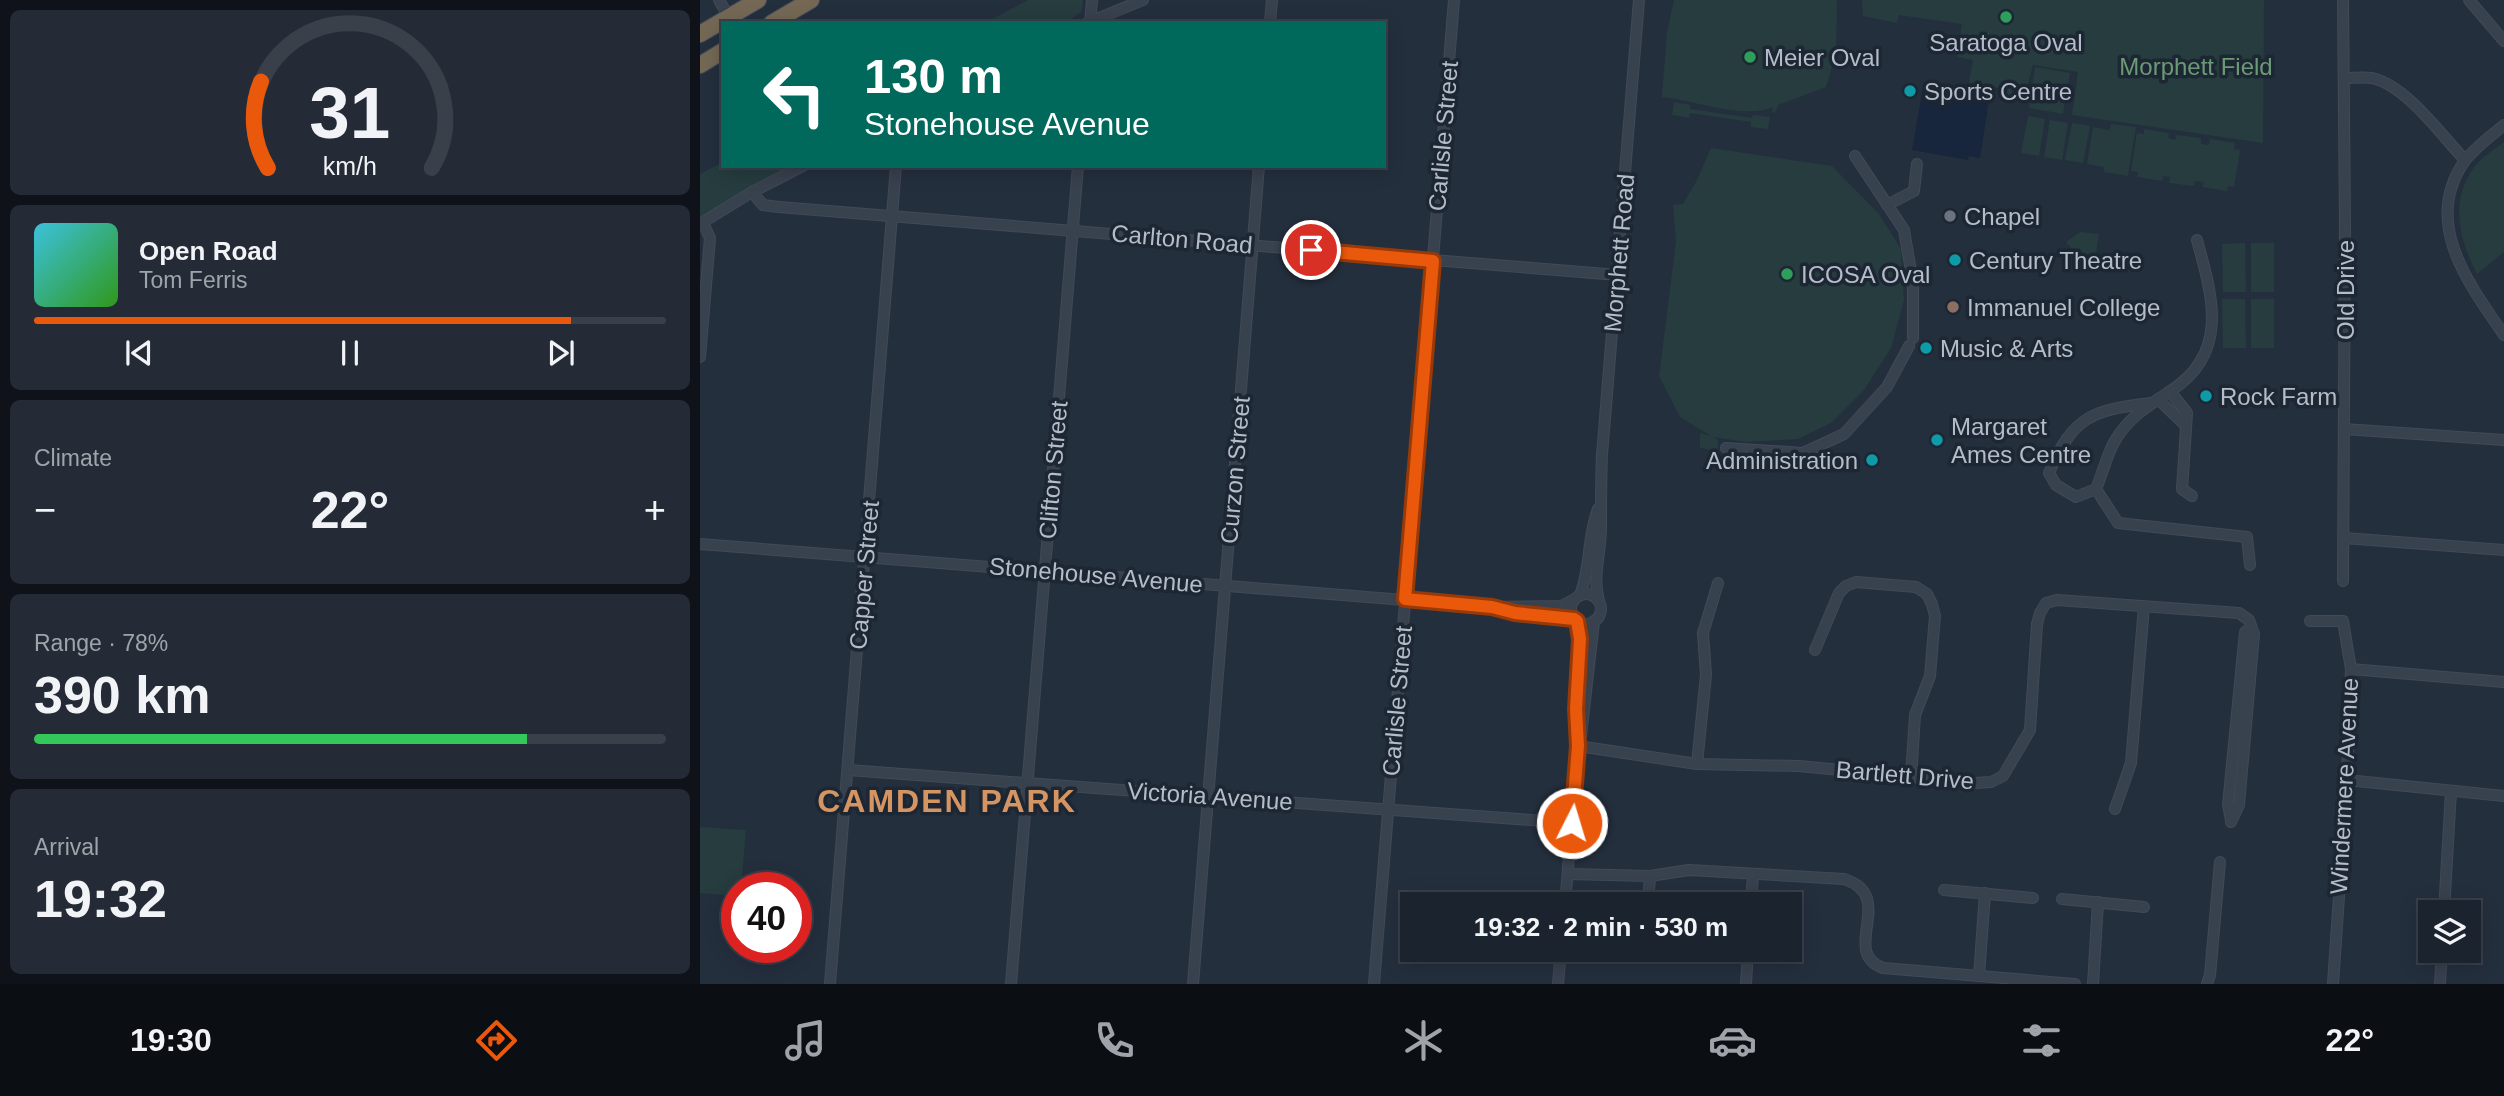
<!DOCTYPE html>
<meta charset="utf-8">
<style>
:root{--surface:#1b232e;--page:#242b36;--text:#f1f3f6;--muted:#a0a4aa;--line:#39404a;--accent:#ea580c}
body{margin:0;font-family:Arial,sans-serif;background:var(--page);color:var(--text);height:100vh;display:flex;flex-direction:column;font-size:26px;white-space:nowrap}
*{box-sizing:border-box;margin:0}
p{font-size:23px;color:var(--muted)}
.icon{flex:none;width:38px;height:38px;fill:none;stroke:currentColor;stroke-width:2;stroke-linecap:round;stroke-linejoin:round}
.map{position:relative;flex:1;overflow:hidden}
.panel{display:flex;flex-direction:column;gap:10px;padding:10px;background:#0f1319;width:700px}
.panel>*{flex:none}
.hud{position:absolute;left:21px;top:21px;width:665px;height:147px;border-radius:0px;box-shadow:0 4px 18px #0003,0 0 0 2px var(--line);background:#00695c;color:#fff;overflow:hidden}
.controls{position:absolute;left:1718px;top:900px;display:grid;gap:14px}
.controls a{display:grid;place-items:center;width:63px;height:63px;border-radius:0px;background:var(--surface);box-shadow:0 4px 18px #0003,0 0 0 2px var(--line);font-size:35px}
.speed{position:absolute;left:21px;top:872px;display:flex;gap:14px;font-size:35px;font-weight:700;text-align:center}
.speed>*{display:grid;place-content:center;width:91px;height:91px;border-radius:50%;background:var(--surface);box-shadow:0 4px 18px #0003,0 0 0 2px var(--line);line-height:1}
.speed .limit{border:10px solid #d22;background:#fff;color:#111}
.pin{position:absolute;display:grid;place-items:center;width:60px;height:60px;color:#fff;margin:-30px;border:4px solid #fff;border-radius:50%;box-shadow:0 2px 7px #0007}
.me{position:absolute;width:77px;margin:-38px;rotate:5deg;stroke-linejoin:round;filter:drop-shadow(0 0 5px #0008)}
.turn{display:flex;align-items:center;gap:24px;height:147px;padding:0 28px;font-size:32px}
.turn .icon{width:91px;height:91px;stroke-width:2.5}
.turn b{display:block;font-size:49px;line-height:60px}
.big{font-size:52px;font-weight:700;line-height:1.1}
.panel .card{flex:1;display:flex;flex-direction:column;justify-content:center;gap:10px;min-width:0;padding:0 24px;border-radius:10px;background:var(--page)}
.panel .dial{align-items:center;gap:0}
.dial svg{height:182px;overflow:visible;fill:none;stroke:var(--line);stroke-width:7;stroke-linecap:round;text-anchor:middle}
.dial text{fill:var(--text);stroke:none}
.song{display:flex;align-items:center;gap:21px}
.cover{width:84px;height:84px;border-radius:10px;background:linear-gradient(135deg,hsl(190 70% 55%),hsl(110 70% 35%))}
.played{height:7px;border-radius:4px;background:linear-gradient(90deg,var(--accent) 85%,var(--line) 85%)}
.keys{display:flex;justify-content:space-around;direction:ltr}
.heat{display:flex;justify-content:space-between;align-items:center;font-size:38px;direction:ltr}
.charge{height:10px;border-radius:5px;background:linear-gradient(90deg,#34c759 78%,var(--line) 0)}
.trip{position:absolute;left:700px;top:892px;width:402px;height:70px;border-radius:0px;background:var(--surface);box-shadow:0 4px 18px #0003,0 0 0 2px var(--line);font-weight:700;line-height:70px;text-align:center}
.dock{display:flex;height:112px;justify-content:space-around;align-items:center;background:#0b0e12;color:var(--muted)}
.dock .icon{width:49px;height:49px}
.dock .selected{color:var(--accent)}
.dock b{font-size:32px;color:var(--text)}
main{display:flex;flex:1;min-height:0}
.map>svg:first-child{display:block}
.green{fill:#263c3f}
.water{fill:#17263c}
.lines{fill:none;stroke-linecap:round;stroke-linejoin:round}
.minor-casing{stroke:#414a57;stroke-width:12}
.highway-casing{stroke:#434c59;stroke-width:18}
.minor{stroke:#38414e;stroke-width:10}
.highway{stroke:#746855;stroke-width:16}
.route-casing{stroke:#983908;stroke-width:18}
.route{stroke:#ea580c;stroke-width:12}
.leisure-dot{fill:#2e9e5b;stroke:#1d2633;stroke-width:2.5}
.culture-dot{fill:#0f9aa8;stroke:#1d2633;stroke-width:2.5}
.worship-dot{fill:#6b7280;stroke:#1d2633;stroke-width:2.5}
.education-dot{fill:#8d6e63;stroke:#1d2633;stroke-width:2.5}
.labels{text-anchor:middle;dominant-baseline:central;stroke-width:7;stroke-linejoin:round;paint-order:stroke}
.poi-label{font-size:24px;fill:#b4bcc9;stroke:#1d2633;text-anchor:start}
.park-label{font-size:24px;fill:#6b9a76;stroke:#1d2633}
.street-label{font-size:24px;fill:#b4bcc9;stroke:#1d2633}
.district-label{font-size:32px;font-weight:bold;letter-spacing:2px;fill:#d59563;stroke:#1d2633}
</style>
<main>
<section class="panel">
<div class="card dial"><svg viewBox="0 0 100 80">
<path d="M14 69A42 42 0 1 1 86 69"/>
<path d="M14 69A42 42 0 0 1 11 31" stroke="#ea580c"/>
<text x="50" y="56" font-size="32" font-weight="700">31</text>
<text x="50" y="72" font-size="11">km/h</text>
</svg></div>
<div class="card">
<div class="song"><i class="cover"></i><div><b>Open Road</b><p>Tom Ferris</p></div></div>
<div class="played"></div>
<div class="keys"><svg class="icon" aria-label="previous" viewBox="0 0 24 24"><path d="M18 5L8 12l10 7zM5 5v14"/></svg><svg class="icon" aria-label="pause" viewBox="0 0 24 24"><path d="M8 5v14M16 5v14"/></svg><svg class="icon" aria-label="next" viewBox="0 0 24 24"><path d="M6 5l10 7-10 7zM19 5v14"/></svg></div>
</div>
<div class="card"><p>Climate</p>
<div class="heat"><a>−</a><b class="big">22°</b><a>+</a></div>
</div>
<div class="card"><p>Range · 78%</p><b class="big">390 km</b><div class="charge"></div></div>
<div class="card"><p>Arrival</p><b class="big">19:32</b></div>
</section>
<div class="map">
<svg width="1804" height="984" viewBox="0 0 1804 984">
<rect width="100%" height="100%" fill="#242f3e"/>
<g class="green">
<polygon points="328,0 383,0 382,11 366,23 285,23"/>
<path d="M974,0H1137L1136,52L1126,87L1078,105L1075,113L1072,111L1073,107C1045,120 993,100 962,97L967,32Z"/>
<polygon points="1162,0 1564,0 1563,143 1372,115 1378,72 1333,65 1324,98 1300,95 1300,88 1269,83 1273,60 1257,57 1262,24 1199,15 1197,23 1163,16"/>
<polygon points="1335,67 1370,73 1363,114 1329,108"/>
<polygon points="974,102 990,105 990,109 1052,118 1053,115 1070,117 1068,129 1051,127 1051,122 990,113 989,118 972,115"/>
<polygon points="1328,116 1345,119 1339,156 1321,153"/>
<polygon points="1350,120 1368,123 1362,160 1344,157"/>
<polygon points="1372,123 1390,126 1383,163 1365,160"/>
<polygon points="1411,124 1436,127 1428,176 1404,172 1404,167 1387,164 1393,127 1410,130"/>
<polygon points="1444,129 1469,133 1468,138 1475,140 1477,135 1501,138 1501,144 1509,145 1510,139 1535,143 1534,149 1540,150 1534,187 1528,186 1527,191 1503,187 1504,182 1495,181 1494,186 1469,183 1470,177 1463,176 1462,181 1437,177 1438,172 1431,171 1437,133 1444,134"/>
<path d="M1804,142V252L1777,274C1759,239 1749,201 1775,166C1782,157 1795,149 1804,142Z"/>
<polygon points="1011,148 1132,166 1179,214 1201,249 1204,300 1191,348 1164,390 1131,423 1098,439 1046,442 1013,437 1018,440 1018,451 1000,448 1000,433 1011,436 980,417 959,376 976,242 973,205 983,204 997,180"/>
<polygon points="23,162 23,166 92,166 0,217 0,174"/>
<polygon points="1380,232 1399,234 1395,261 1381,259 1366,242"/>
<polygon points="1545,243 1546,292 1523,292 1522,244"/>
<rect x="1551" y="243" width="23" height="49"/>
<polygon points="1522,299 1545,299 1546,348 1523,348"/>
<rect x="1551" y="299" width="23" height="49"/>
<polygon points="1369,447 1389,449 1387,466 1367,464"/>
<polygon points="0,827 46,830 41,887 37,887 37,896 0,893"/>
</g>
<polygon class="water" points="1224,82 1290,93 1280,158 1269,156 1268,160 1212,150"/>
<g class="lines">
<g class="minor-casing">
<g id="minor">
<polyline points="19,0 29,17"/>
<polyline points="1643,0 1645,225 1643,581"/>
<polyline points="1769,0 1804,41"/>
<polyline points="387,23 443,0"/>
<polyline points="390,23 392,0"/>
<polyline points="570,23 572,0"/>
<path d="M1644,78C1653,78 1663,77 1672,78C1707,86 1741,135 1765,160"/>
<path d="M1804,125C1791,136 1774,148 1764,162C1722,223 1769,284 1804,335"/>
<polyline points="1155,156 1204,230 1213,283 1213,338"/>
<polyline points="52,192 63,205 79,207 918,275"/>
<polyline points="1187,205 1214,191 1217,164"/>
<polyline points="0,224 52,192 103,166"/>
<polyline points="0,357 10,238 3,223"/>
<polyline points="1470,391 1487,413 1482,489 1492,496"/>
<polyline points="1458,399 1486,426"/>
<path d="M1451,403C1392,410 1373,416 1349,473L1356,485L1376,497L1396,489C1403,473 1407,453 1416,439C1430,416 1451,404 1472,390C1530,352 1512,295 1497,240"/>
<polyline points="1644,429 1804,440"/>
<polyline points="1026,448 1103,453 1144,434 1187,387 1209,346"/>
<polyline points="1396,489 1418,523 1547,537 1550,565"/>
<polyline points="1644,538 1804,550"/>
<polyline points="0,544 792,607 861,606 873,600"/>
<circle cx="886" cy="609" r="15"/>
<path d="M880,595C891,567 887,537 898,509"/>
<path d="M899,601C892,576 901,553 901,528C901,503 901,479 902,455L939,0"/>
<polyline points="811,612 874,619"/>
<polyline points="1610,621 1643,621 1651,669 1647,780 1633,984"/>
<polyline points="1115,650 1139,593 1146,586 1156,582 1216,587 1227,594 1232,604 1235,616 1230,676 1215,715 1211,777"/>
<polyline points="1651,669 1804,682"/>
<polyline points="881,736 894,621"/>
<polyline points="878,746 997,764 1099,766 1275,783 1291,782 1303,776 1330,730 1337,624 1340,613 1346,603 1357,600 1539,613 1549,620 1554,634 1539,805 1531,822"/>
<polyline points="997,764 1006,675 1003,633 1018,583"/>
<polyline points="148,770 872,823"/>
<polyline points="1647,780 1804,796"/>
<polyline points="1415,809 1431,763 1444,606"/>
<polyline points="1531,820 1528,805 1545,632 1551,628"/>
<path d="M868,874L950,876L989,870L1144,879C1198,896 1139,952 1183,968L1375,984"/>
<polyline points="1244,890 1333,898"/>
<polyline points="1362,899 1444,907"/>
<polyline points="865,905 878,746 876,709 880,639 877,621"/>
<polyline points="948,905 950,876"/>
<polyline points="1051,905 1053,874"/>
<polyline points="1744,912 1751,791"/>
<polyline points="928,950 934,950"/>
<polyline points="1279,976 1285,893"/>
<polyline points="130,984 196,166"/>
<polyline points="311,984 378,166"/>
<polyline points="493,984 559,166"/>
<polyline points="674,984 754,0"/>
<polyline points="858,984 861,950"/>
<polyline points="1046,984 1048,950"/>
<polyline points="1393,984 1398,902"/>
<polyline points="1507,984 1510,975 1520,862"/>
<polyline points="1740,984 1742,950"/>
</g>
</g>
<g class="highway-casing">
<g id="highway">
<polyline points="72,23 111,0"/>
<polyline points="0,34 58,0"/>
<polyline points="0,65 23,51"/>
</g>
</g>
<use href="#minor" class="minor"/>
<use href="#highway" class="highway"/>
</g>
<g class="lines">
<g class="route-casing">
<polyline id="route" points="611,250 733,261 705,599 792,607 815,613 874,619 877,621 880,639 876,709 878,746 872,823"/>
</g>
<use href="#route" class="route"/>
</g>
<g class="leisure-dot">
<circle cx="1306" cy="17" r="7"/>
<circle cx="1050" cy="57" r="7"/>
<circle cx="1087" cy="274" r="7"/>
</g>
<g class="culture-dot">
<circle cx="1210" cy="91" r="7"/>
<circle cx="1255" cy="260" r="7"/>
<circle cx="1226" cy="348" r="7"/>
<circle cx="1506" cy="396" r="7"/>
<circle cx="1237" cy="440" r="7"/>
<circle cx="1172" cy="460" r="7"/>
</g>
<circle class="worship-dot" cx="1250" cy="216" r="7"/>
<circle class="education-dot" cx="1253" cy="307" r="7"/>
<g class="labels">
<g class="poi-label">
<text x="1306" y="42" text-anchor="middle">Saratoga Oval</text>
<text x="1064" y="57">Meier Oval</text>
<text x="1224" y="91">Sports Centre</text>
<text x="1264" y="216">Chapel</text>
<text x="1269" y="260">Century Theatre</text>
<text x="1101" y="274">ICOSA Oval</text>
<text x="1267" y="307">Immanuel College</text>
<text x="1240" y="348">Music &amp; Arts</text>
<text x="1520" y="396">Rock Farm</text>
<text x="1251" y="426">Margaret<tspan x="1251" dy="28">Ames Centre</tspan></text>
<text x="1158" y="460" text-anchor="end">Administration</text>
</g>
<g class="park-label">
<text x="1496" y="66">Morphett Field</text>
</g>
<g class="street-label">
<text transform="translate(743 136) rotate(-85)">Carlisle Street</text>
<text transform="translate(482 239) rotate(5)">Carlton Road</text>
<text transform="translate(919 253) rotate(-85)">Morphett Road</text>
<text transform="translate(1645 290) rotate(-90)">Old Drive</text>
<text transform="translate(353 470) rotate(-85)">Clifton Street</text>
<text transform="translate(535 470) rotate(-85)">Curzon Street</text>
<text transform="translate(164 575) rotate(-85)">Capper Street</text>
<text transform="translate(396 575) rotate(5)">Stonehouse Avenue</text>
<text transform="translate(697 701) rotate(-85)">Carlisle Street</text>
<text transform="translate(1205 775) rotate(5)">Bartlett Drive</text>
<text transform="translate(1644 786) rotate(-87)">Windermere Avenue</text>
<text transform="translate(510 796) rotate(4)">Victoria Avenue</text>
</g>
<g class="district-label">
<text x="247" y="801">CAMDEN PARK</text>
</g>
</g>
</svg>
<div class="controls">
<a><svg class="icon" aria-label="layers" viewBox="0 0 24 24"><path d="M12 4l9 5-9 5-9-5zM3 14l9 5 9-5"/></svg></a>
</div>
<div class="speed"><div class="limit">40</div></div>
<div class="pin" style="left:611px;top:250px;background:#d93025"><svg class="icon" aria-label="arrive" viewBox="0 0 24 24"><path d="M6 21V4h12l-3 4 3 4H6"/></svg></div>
<svg class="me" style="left:872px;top:823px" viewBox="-20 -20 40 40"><circle r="17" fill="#ea580c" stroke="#fff" stroke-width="3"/><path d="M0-11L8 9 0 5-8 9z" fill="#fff"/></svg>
<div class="trip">19:32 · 2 min · 530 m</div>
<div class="hud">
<div class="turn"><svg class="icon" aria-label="left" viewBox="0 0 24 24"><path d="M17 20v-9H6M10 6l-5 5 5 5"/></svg><div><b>130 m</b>Stonehouse Avenue</div></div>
</div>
</div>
</main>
<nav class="dock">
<b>19:30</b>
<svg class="icon selected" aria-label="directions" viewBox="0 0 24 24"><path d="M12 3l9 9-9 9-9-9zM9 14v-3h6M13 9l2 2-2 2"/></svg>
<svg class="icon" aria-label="music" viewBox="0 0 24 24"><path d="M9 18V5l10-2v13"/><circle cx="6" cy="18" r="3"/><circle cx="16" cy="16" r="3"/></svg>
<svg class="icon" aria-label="phone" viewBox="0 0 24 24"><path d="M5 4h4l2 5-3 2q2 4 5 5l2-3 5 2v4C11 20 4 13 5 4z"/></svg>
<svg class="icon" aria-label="climate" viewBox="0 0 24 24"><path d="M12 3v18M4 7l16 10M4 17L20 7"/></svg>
<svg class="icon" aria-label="car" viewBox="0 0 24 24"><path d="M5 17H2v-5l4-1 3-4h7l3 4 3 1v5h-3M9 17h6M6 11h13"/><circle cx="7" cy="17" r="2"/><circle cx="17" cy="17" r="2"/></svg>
<svg class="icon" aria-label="filters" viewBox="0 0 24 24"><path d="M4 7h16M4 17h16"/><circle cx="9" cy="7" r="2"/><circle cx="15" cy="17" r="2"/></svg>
<b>22°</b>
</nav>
